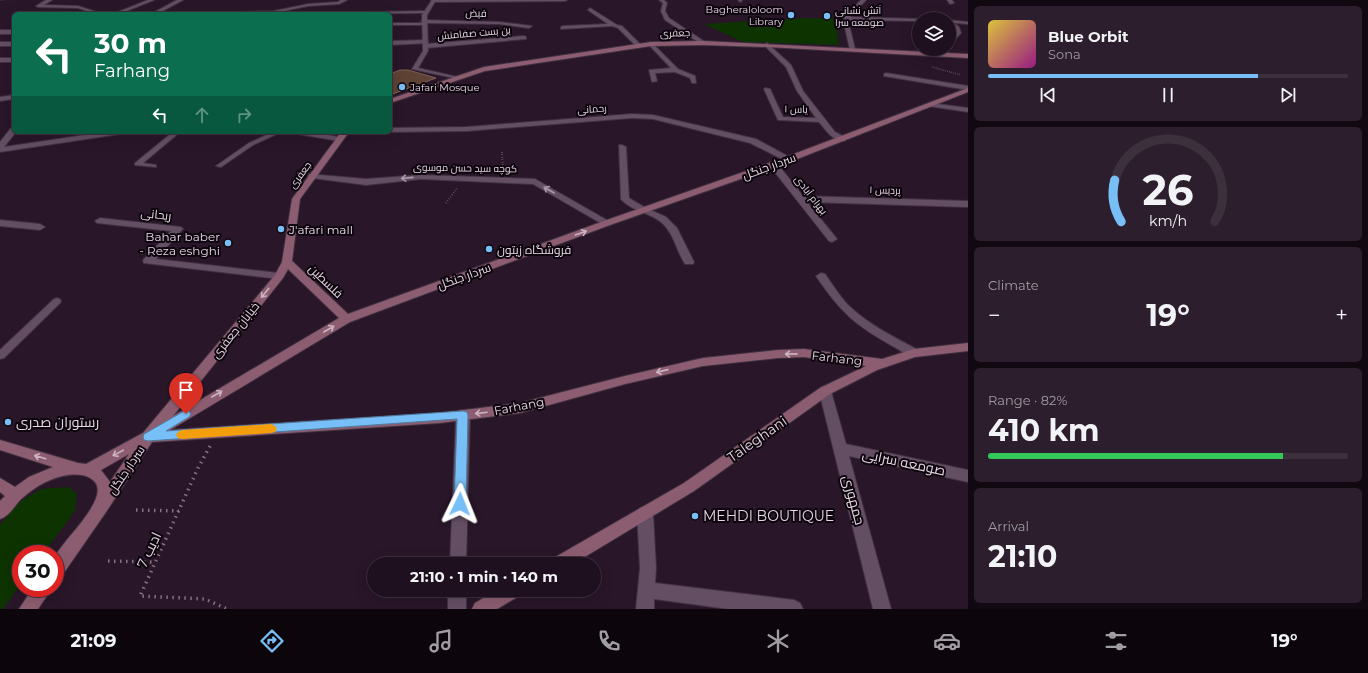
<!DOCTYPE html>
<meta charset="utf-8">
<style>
:root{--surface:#1f101f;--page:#2c1e2c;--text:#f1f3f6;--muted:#a19da4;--line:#3c303d;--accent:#78bff7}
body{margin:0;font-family:Montserrat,Cairo,sans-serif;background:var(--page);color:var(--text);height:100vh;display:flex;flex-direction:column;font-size:15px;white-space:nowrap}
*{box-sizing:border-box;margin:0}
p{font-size:13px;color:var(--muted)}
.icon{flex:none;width:22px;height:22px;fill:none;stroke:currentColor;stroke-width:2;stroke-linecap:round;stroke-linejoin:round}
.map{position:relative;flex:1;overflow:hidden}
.panel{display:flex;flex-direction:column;gap:6px;padding:6px;background:#110911;width:400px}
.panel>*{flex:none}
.guide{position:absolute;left:12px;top:12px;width:380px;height:122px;border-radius:6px;box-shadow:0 4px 16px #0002,0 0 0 1px var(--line);background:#0b6e4f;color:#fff;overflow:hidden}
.tools{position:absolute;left:912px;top:12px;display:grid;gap:8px}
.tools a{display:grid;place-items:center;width:44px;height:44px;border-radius:50%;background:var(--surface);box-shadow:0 4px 16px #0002,0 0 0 1px var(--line);font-size:20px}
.speed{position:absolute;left:12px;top:545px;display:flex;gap:8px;font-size:20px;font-weight:700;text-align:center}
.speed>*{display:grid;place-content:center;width:52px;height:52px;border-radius:50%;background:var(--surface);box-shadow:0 4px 16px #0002,0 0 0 1px var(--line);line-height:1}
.speed .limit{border:6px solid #d22;background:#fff;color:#111}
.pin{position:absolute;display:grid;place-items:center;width:34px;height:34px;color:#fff;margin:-41px -17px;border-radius:50% 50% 50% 0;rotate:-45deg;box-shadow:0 0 4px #0007}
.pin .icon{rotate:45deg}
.me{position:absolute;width:44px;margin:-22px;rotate:2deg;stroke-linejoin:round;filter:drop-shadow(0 0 3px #0008)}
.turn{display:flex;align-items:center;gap:14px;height:84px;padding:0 16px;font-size:18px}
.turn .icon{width:52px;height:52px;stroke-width:2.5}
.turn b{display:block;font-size:28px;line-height:34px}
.lanes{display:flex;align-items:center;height:38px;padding:0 16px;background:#0003;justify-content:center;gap:20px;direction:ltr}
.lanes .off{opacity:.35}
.big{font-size:30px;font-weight:700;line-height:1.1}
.panel .widget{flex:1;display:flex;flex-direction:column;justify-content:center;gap:6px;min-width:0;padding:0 14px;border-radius:6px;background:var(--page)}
.panel .dial{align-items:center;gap:0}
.dial svg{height:104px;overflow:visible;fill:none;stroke:var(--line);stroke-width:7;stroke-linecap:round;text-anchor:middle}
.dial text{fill:var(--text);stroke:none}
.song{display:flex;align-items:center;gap:12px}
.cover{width:48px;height:48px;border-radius:6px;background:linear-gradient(135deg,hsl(50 70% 55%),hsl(310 70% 35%))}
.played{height:4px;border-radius:2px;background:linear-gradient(90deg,var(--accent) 75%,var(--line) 75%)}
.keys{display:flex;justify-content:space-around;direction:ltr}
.heat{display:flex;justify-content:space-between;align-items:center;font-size:22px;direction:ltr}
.charge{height:6px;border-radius:3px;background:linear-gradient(90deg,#34c759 82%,var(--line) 0)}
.trip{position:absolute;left:367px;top:557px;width:234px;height:40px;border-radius:20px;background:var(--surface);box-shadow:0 4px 16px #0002,0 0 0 1px var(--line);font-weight:700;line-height:40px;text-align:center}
.tab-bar{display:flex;height:64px;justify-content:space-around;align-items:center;background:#0c060c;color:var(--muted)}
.tab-bar .icon{width:28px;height:28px}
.tab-bar .on{color:var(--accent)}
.tab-bar b{font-size:18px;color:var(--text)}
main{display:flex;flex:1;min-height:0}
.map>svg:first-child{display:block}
.green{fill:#0d3300}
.building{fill:#5e4233;stroke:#7f6152}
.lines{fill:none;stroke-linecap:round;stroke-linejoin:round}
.service-casing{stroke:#403140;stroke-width:2}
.minor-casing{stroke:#403140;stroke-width:2}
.tertiary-casing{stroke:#403140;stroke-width:2}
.secondary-casing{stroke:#403140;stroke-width:2}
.path-far3{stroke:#847383;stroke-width:1;stroke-dasharray:0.5 1.5;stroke-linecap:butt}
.path-far2{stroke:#847383;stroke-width:1.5;stroke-dasharray:0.5 1.5;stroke-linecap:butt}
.path-far1{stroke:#847383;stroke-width:2;stroke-dasharray:0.5 2;stroke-linecap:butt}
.path{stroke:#847383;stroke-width:3.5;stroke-dasharray:1.5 4.5;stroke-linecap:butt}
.service{fill:#644e64;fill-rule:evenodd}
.minor{fill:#644e64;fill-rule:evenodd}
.tertiary{fill:#644e64;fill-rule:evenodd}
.secondary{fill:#8c5d70;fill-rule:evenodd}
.oneway{stroke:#ab99aa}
.oneway2{stroke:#cab2c1}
.route{fill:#78bff7;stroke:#4e7ca1}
.slow{fill:#f59e0b}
.poi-dot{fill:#78bff7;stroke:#0d050d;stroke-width:1.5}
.labels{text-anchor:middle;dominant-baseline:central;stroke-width:4;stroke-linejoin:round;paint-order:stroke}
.far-poi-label{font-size:10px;fill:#e5d7e4;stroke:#0d050d;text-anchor:start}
.far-street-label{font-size:10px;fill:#e5d7e4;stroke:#0d050d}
.street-label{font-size:12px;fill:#e5d7e4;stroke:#0d050d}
.poi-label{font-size:12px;fill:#e5d7e4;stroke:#0d050d;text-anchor:start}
.near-poi-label{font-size:14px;fill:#e5d7e4;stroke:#0d050d;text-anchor:start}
.near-street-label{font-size:14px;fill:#e5d7e4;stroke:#0d050d}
</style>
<main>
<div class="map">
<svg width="968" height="609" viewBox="0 0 968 609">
<rect width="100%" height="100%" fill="#291629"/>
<g class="green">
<polygon points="803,18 836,19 839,45 743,42 704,24"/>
<polygon points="69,487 77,494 75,511 43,554 21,554 21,584 3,609 0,609 0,525 19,502 41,489"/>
</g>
<polygon class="building" points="400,70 408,70 436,78 390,95 390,74"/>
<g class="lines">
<g class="service-casing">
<g id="service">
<polygon points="930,103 968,108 968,112 928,106 927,105"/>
<polygon points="173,132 180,132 143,163 156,165 156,167 135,165 135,163"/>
<polygon points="273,132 281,132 253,145 221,167 216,166 249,143"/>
<polygon points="57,298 60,299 61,301 60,303 4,358 0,359 0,350 54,299"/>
</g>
</g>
<g class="minor-casing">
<g id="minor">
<polygon points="46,0 52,0 44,5 78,6 103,14 96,14 78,8 38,7 36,6"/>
<polygon points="148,0 154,0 119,14 113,14"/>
<polygon points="177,0 183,0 157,14 151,14"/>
<polygon points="341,0 347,0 339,4 308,6 274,13 202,14 204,13 274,11 308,4 338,2"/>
<polygon points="432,0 567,0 565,1 433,2 431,1"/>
<polygon points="659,0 664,0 667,3 665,11 669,18 705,42 705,44 701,44 665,20 661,11 663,3"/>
<polygon points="738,0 742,0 742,1 740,2"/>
<polygon points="861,0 866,0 850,17 921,19 919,19 919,21 848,20 855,49 850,50 843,19"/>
<polygon points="947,0 952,0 954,3 950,4"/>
<polygon points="590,8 617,25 622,26 641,45 641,47 637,47 618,28 612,26 561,29 561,27 563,26 608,24 588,10"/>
<polygon points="424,11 426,13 311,14 313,13"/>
<polygon points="423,20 499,22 532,26 529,28 499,24 425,23 427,25 390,25 390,23 424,23 421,21"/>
<polygon points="949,20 968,22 968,24 953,23 959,27 961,33 949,46 949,41 955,33 955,29 949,24"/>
<rect x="0" y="30" width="14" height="4"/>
<polygon points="524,36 526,37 526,39 426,48 423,46 426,44"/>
<polygon points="426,40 428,41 428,43 390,45 390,41"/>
<rect x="0" y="42" width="14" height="4"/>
<polygon points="651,42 678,69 695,76 696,83 692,83 690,78 675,72 655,73 657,81 652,82 649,70 671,68 649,45 648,44"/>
<path d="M767,43L791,65L803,91L835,132L845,137V141C833,142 826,130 819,122L778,120L764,89L765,88L770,89L783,117L816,118L797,91L786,67L765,46V44Z"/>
<rect x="0" y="58" width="14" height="4"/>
<polygon points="886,73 968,86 968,90 884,76 884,74"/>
<polygon points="14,95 14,99 0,101 0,97"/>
<polygon points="632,114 653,115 756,139 793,159 792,161 786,161 750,143 653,119 632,118 467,131 390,132 389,132 390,128 467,127"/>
<polygon points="11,128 14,128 14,132 16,132 4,147 105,132 124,132 120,134 0,152 0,142"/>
<polygon points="294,132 311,132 339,137 343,139 339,141 298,134"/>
<path d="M619,145H622L626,147L629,198L646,208L666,217L677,228L694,262L693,264H685C676,250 674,233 661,222C649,212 631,211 621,199Z"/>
<polygon points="770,162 776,162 803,196 968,201 968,207 807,202 837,239 832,242 829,241 770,166"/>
<polygon points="309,174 366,179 421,175 535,179 612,223 610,225 604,225 533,184 421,179 366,185 312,178 309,178 308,176"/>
<polygon points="100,218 181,227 183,229 181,231 156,259 279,273 284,276 279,279 144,263 143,261 144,259 171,231 97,223 95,221"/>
<polygon points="0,220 40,224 45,227 40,230 0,226"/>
<path d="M821,273L825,274C832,284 839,295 847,304C867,324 894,337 918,350L920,353L918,356C910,358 903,352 896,348C856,326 841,313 816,276Z"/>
<polygon points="825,386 830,388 831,391 846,444 968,470 968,482 849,456 891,609 873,609 819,391 820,388"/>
<polygon points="463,410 468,411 470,415 466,564 450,564 456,415 458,411"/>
<polygon points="645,506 650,508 653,513 656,568 655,583 794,600 800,603 803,609 728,609 654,599 654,609 636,609 640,568 637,513 640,508"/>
<rect x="448" y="590" width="18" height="19"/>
</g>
</g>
<g class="tertiary-casing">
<polygon id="tertiary" points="432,0 436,0 427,15 428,51 418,68 458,77 458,79 412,69 423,51 422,15"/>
</g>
<g class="secondary-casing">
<g id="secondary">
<polygon points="703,41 968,54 968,58 767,47 703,45 651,46 485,71 390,103 390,99 484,67 651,42"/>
<path d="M968,88V92L792,161L610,225L350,322L170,430L440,413L520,403L625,376L703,358L778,350L804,349L882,359L914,349L968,343V351L915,357L877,370L830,394L694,491L573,564H550L552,559L684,483L820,388L866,366L804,357L778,358L703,366L625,384L520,413L440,423L152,442L106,512L61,577L55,579C55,573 53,563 55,557C61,541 118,493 90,478C80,472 63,475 53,479C41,483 30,491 20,500C14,507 9,516 0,519V501L5,496L0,492V478L15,487L29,477L53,467L0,450V440L78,463L86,464L143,433L275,275L282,262L292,199L341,132H349L300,199L292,261L348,314L604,221L786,157ZM288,269L339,318L173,416L283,278ZM129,454L110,482L101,470Z"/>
<polygon points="33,588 52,588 38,609 19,609"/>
<polygon points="497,590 522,590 519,596 497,609 472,609 475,603"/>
</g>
</g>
<polyline class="path-far3" points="0,0 5,0"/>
<polyline class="path-far2" points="932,67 961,75"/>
<g class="path-far1">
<polyline points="502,152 503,171"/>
<polyline points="446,203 457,188"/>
</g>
<g class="path">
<polyline points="210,446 198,468 140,596 205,599 227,609"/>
<polyline points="136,510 179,511"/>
<polyline points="108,561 155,562"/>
</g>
<use href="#service" class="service"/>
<use href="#minor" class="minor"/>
<use href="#tertiary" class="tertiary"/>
<use href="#secondary" class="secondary"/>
</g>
<defs><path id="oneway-shaft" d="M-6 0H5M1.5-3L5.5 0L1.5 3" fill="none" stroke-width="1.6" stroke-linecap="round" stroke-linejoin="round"/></defs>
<g class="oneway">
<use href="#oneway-shaft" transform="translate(407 178) rotate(174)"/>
<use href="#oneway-shaft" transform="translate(549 190) rotate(-150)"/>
</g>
<g class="oneway2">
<use href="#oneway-shaft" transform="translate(581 233) rotate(-20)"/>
<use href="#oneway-shaft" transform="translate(265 293) rotate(129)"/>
<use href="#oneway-shaft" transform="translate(329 329) rotate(-30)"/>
<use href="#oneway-shaft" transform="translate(791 354) rotate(179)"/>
<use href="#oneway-shaft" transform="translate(662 371) rotate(167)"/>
<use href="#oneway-shaft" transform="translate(217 394) rotate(-30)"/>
<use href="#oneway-shaft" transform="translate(481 413) rotate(173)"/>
<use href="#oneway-shaft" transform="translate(118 453) rotate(152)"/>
<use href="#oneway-shaft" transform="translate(40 457) rotate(-164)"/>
</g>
<polygon class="route" points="186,410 189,411 191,414 189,417 166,431 463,411 467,412 468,415 466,504 464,508 460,510 456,508 454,504 457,419 148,441 144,440 143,437 144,434"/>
<polygon class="slow" points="271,424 275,426 277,429 275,432 271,433 182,439 178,438 176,435 178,432 182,430"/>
<g class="poi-dot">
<circle cx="791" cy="15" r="4"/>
<circle cx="827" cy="16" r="4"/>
<circle cx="402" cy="87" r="4"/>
<circle cx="281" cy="229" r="4"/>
<circle cx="228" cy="243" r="4"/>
<circle cx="489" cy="249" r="4"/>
<circle cx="8" cy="422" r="4"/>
<circle cx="695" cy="516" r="4"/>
</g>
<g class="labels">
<g class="far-poi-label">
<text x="783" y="9" text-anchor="end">Bagheraloloom<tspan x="783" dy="12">Library</tspan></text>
<text x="835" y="10">آتش نشانی<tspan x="835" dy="12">صومعه سرا</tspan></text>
<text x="410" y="87">Jafari Mosque</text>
</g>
<g class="far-street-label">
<text transform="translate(476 13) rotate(2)">فیض</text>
<text transform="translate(474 33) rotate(-5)">بن بست صفامنش</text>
<text transform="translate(675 33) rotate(-2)">جعفری</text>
<text transform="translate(592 109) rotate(-4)">رحمانی</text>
<text transform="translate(796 109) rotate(1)">یاس ۱</text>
<text transform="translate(465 168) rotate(1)">کوچه سید حسن موسوی</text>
<text transform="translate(300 175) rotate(-54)">جعفری</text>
<text transform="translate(885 190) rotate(2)">پردیس ۱</text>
<text transform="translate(811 195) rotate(52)">بهرام آبادی</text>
</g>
<g class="street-label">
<text transform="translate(769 166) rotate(-20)">سردار جنگل</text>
<text transform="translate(156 214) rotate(6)">ریحانی</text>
<text transform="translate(464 276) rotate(-20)">سردار جنگل</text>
<text transform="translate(326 281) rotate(44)">فلسطین</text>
<text transform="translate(235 330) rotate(-51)">خیابان جعفری</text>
<text transform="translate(837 358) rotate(7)">Farhang</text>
<text transform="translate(519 406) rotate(-11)">Farhang</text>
<text transform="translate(126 470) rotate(-56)">سردار جنگل</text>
</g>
<g class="poi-label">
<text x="289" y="229">J'afari mall</text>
<text x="220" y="236" text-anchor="end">Bahar baber<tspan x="220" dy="14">- Reza eshghi</tspan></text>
<text x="497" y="249">فروشگاه زیتون</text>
</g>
<g class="near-poi-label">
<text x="16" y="422">رستوران صدری</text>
<text x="703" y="516">MEHDI BOUTIQUE</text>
</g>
<g class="near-street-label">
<text transform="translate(757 439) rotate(-35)">Taleghani</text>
<text transform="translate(904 462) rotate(12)">صومعه سرایی</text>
<text transform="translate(854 500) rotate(75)">جمهوری</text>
<text transform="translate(149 550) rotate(-65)">ادیب 7</text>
</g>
</g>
</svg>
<div class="tools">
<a><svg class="icon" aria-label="layers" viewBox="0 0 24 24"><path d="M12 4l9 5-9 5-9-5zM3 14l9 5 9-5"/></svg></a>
</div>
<div class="speed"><div class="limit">30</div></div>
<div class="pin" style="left:186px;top:414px;background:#d93025"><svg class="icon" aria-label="arrive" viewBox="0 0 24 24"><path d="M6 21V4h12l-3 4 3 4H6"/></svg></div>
<svg class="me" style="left:460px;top:504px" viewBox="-20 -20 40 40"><path d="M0-17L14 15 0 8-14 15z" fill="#78bff7" stroke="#fff" stroke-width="4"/></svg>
<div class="trip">21:10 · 1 min · 140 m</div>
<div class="guide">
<div class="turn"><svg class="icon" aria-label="left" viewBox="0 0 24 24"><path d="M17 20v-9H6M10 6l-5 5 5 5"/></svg><div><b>30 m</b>Farhang</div></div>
<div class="lanes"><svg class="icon" aria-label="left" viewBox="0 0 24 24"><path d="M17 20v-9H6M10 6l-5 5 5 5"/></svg><svg class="icon off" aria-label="ahead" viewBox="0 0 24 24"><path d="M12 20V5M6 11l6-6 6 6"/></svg><svg class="icon off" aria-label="right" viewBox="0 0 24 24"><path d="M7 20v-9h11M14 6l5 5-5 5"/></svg></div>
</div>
</div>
<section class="panel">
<div class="widget">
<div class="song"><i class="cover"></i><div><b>Blue Orbit</b><p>Sona</p></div></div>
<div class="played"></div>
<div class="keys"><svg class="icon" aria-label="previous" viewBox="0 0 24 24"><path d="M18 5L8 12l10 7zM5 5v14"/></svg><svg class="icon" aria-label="pause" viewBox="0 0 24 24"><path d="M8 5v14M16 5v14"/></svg><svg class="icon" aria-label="next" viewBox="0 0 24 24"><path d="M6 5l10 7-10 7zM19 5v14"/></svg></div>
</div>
<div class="widget dial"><svg viewBox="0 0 100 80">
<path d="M14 69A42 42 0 1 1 86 69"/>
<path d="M14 69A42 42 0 0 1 9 37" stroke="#78bff7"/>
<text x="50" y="56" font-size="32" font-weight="700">26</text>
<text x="50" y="72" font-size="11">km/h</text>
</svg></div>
<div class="widget"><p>Climate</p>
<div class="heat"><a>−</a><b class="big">19°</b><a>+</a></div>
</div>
<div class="widget"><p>Range · 82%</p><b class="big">410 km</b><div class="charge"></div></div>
<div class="widget"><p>Arrival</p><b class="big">21:10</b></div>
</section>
</main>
<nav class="tab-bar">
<b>21:09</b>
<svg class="icon on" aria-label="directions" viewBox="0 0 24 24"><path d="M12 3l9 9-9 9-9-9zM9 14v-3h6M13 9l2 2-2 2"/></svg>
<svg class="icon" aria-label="music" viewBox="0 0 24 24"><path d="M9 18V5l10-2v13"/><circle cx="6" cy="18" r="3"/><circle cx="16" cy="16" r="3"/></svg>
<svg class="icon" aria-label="phone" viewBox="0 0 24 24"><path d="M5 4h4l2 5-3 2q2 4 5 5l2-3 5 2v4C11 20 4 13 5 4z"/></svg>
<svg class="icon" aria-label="climate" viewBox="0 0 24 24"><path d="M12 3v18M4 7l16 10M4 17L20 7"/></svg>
<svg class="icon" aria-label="car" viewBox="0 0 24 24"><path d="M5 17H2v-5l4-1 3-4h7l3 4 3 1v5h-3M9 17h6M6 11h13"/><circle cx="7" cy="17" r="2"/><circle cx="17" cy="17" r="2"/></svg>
<svg class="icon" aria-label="filters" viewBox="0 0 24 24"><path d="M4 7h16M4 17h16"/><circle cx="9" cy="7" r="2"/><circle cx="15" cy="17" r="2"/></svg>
<b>19°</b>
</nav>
